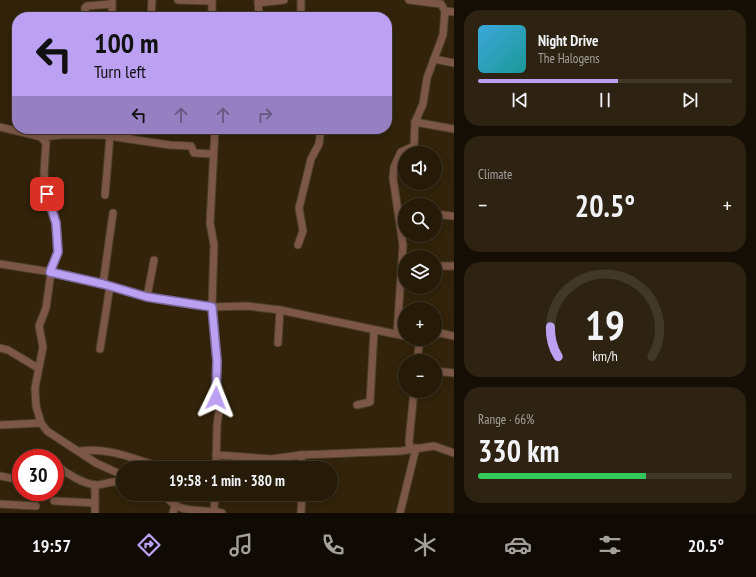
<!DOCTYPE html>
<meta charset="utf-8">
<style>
:root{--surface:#261a08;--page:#2e2312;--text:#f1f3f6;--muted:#a4a19c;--line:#423829;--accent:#bca0f2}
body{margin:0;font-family:"PT Sans Narrow",sans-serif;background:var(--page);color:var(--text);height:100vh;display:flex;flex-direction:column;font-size:15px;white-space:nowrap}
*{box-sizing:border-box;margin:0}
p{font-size:13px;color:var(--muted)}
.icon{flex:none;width:22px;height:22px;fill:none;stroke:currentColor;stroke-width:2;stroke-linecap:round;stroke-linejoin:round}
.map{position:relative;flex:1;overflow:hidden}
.side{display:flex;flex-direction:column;gap:10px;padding:10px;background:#150e04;width:302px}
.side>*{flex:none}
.banner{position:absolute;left:12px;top:12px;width:380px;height:122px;border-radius:16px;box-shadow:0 2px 10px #0003,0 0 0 1px var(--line);background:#bca0f2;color:#111;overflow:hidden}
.fabs{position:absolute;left:398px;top:146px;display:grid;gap:8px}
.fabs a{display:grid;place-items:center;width:44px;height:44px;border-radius:50%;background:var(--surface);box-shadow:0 2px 10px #0003,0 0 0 1px var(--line);font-size:20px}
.speed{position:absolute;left:12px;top:449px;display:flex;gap:8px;font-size:20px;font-weight:700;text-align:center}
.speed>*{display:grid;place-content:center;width:52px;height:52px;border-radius:50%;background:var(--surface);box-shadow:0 2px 10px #0003,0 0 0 1px var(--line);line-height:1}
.speed .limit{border:6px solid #d22;background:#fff;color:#111}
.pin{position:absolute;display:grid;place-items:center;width:34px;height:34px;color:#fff;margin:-17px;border-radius:8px;box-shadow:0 2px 6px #0006}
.me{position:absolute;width:44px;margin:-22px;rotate:2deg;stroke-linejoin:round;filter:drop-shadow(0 0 3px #0008)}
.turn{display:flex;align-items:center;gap:14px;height:84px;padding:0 16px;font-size:18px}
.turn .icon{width:52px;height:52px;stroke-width:2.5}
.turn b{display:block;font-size:28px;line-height:34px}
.lanes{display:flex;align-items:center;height:38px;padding:0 16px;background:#0003;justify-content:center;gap:20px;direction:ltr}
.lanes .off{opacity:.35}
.big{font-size:30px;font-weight:600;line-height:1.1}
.side .tile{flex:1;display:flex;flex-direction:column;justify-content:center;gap:6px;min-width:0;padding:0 14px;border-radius:16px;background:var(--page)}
.side .dial{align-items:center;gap:0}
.dial svg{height:104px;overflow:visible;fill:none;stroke:var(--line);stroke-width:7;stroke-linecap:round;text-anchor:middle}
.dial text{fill:var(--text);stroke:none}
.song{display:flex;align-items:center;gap:12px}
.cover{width:48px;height:48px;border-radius:6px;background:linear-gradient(135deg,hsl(200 70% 55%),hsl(180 70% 35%))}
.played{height:4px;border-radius:2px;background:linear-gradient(90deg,var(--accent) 55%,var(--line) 55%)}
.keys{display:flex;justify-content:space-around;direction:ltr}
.heat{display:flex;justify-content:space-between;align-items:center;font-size:22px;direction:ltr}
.charge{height:6px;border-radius:3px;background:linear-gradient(90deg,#34c759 66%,var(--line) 0)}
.trip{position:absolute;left:116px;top:461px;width:222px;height:40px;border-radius:20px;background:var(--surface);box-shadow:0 2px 10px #0003,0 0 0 1px var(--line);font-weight:600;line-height:40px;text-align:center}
.menu{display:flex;height:64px;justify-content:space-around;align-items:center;background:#0f0a03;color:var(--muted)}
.menu .icon{width:28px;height:28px}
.menu .active{color:var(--accent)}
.menu b{font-size:18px;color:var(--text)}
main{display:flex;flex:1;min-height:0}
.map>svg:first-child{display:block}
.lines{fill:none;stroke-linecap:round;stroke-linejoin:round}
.street-casing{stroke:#4d3f28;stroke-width:9}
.street{stroke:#7c5747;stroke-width:7}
.route-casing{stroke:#7a689d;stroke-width:10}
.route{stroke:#bca0f2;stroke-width:7}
</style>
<main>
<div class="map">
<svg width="454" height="513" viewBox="0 0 454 513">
<rect width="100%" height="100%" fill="#32230a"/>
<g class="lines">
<g class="street-casing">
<g id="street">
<polyline points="112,0 112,17"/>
<polyline points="178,0 212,1"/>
<polyline points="212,0 212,17"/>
<polyline points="258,0 259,17"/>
<polyline points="301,0 301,17"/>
<polyline points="258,3 284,0"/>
<polyline points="445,11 454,12"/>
<polyline points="86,17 85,8 87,6 112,4"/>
<polyline points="151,17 152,0"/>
<polyline points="434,59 454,63"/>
<polyline points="415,122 454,129"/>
<polyline points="0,127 41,137 62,135 102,135 170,145 191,146 194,153 213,154"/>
<polyline points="215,129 210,223 214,245 212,307 217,361 216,398 220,405 217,425 216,468"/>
<polyline points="41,137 46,143 44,173 47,194 56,223 58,252 51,272 46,308 39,326 43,347 35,388 36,406 41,423 47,431 96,463 120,474 121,482"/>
<polyline points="129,139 129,129"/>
<polyline points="105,195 110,136"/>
<polyline points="435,214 452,216"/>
<polyline points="298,245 303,231 299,208 302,196 311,159 319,144 321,129"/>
<polyline points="0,264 51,272 103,284 147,297 181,303 212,307 247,306 280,310 405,336"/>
<polyline points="435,266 454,266"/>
<polyline points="103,284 113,213"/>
<polyline points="147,297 154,260"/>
<polyline points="397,334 403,245 393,178 394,167 401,152 414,146 415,122 423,104 427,78 443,35 445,11 441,4 409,0"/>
<polyline points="435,335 440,333 454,336"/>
<polyline points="278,343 280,310"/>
<polyline points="0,348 8,350 38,368"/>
<polyline points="100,349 110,286"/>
<polyline points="417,361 420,339"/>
<polyline points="435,371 454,373"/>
<polyline points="357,405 370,402 374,330"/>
<polyline points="0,425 41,423"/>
<path d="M80,451C111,447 135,460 165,468"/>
<polyline points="216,455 272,459 301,455 401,451 434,446 454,453"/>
<polyline points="301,455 302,468"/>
<path d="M55,466H58C67,474 82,483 95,485C104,486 114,478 123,484"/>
<polyline points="0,476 15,479 21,477"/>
<polyline points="136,494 142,494"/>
<path d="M163,494C167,497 170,502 175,505C187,513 207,509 222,513"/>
<polyline points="54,501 95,503"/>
<polyline points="0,504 36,506"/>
<polyline points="214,511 215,494"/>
<polyline points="301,512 302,494"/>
<polyline points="95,513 95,485"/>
<polyline points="173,513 175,505"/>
<polyline points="400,513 416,448 410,448 409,441 414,391"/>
</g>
</g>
<use href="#street" class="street"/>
</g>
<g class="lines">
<g class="route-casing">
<polyline id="route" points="47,194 56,223 58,252 50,272 103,284 147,297 212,307 217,361 216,398"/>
</g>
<use href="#route" class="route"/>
</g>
</svg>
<div class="fabs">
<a><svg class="icon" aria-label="sound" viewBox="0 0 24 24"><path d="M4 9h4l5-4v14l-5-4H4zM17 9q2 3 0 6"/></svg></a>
<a><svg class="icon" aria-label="search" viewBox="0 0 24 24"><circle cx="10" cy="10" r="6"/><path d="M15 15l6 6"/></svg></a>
<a><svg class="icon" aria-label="layers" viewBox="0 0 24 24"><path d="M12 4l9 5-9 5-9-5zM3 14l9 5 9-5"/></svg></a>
<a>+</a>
<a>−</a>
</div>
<div class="speed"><div class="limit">30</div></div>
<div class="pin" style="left:47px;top:194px;background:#d93025"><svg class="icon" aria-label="arrive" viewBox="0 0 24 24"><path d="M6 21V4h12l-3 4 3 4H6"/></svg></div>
<svg class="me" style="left:216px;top:398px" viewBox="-20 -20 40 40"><path d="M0-17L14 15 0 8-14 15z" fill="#bca0f2" stroke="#fff" stroke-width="4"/></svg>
<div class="trip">19:58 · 1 min · 380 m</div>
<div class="banner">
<div class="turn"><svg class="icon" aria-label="left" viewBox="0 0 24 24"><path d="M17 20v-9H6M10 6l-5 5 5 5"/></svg><div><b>100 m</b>Turn left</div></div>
<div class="lanes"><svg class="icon" aria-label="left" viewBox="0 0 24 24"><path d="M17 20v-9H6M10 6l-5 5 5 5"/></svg><svg class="icon off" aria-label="ahead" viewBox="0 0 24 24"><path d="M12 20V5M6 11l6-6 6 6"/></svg><svg class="icon off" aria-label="ahead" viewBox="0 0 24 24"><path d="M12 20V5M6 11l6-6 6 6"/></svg><svg class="icon off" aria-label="right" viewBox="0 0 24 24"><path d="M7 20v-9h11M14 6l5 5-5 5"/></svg></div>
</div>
</div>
<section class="side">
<div class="tile">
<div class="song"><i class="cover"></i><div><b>Night Drive</b><p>The Halogens</p></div></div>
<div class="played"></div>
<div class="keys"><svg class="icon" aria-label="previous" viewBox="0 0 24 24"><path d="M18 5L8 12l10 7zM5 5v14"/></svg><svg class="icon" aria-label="pause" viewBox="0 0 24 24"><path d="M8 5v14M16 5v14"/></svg><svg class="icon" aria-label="next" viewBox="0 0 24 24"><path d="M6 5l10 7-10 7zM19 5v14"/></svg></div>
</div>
<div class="tile"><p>Climate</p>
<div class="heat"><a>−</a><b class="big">20.5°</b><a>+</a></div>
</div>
<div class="tile dial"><svg viewBox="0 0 100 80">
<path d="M14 69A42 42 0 1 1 86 69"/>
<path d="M14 69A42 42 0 0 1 8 46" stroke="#bca0f2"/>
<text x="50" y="56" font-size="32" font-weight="700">19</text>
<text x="50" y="72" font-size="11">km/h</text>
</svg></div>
<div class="tile"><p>Range · 66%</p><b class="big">330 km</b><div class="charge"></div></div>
</section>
</main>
<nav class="menu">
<b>19:57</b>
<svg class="icon active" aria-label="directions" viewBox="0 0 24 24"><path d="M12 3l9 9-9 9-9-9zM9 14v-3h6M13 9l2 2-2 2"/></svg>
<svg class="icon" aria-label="music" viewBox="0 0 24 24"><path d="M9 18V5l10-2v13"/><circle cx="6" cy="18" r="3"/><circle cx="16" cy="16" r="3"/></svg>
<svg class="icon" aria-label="phone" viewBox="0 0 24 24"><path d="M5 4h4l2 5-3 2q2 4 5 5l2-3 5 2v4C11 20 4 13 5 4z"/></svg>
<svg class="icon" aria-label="climate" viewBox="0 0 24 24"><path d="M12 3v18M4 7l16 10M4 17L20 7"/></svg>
<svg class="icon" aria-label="car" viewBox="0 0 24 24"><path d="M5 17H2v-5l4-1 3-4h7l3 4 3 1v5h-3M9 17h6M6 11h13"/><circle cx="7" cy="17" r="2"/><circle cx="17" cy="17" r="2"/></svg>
<svg class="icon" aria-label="filters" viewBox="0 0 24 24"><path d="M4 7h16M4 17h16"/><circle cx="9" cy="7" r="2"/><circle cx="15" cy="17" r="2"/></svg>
<b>20.5°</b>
</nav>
